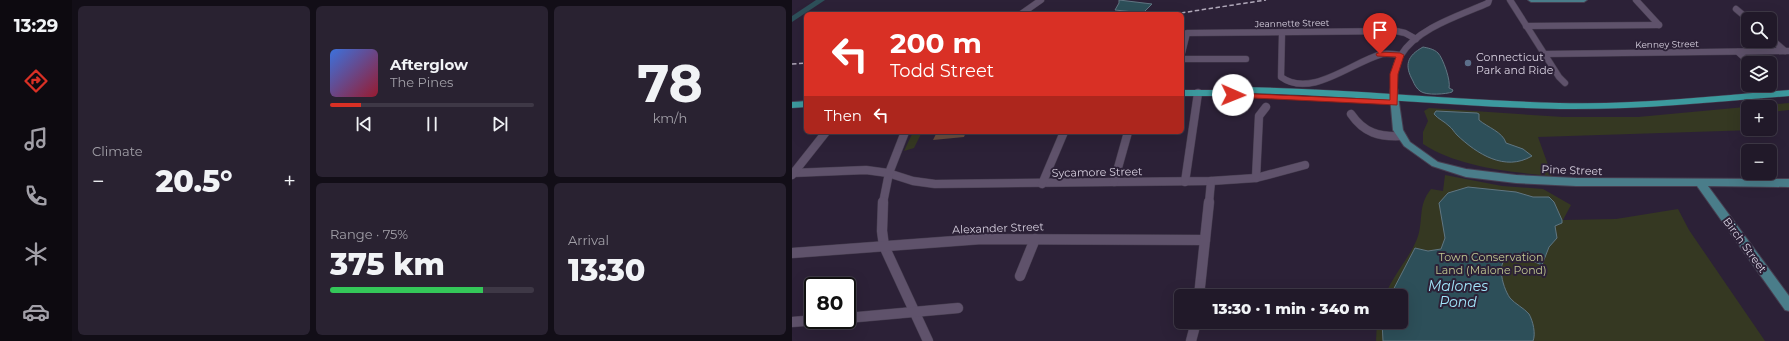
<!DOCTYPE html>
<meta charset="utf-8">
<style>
:root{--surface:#211929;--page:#292231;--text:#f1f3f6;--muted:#a2a0a8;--line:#3e3846;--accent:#d93025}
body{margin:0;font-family:Montserrat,sans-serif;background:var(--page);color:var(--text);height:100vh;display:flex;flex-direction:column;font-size:15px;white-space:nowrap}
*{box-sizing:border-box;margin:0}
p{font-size:13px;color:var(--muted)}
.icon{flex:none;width:22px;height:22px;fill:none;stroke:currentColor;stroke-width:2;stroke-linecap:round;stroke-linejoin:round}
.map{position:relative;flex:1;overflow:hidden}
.drawer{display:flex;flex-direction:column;gap:6px;padding:6px;background:#120e17;width:720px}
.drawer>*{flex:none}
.banner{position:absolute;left:12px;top:12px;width:380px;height:122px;border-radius:6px;box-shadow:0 4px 16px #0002,0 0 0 1px var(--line);background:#d93025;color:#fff;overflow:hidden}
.buttons{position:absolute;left:949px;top:12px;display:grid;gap:8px}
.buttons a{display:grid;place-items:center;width:36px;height:36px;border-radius:6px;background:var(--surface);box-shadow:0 4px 16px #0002,0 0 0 1px var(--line);font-size:20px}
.speed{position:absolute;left:12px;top:277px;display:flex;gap:8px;font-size:20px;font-weight:700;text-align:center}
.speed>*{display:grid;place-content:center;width:52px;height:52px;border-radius:50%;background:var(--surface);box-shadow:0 4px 16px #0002,0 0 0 1px var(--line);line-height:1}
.speed .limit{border:2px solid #111;border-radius:6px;background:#fff;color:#111}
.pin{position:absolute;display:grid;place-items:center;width:34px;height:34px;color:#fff;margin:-41px -17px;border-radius:50% 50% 50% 0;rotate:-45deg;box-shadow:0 0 4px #0007}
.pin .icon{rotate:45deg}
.me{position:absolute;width:44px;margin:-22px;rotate:91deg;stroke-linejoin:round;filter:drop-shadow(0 0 3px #0008)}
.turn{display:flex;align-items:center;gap:14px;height:84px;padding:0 20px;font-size:18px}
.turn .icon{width:52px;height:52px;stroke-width:2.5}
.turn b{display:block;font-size:28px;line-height:34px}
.then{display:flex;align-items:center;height:38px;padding:0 20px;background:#0003;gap:8px;font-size:15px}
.big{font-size:30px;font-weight:800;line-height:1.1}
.drawer .widget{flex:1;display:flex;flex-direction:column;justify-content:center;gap:6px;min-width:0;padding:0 14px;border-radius:6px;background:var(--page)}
.drawer .dial{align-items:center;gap:0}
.dial b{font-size:52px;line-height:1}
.song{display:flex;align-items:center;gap:12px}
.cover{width:48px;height:48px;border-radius:6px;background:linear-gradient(135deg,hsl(220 70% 55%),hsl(350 70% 35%))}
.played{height:4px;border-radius:2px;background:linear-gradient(90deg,var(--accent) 15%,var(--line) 15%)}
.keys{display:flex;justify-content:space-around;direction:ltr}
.heat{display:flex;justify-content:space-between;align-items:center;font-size:22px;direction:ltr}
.charge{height:6px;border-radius:3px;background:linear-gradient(90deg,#34c759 75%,var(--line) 0)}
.drawer .tiles{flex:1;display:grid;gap:6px;grid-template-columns:repeat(3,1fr)}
.widget:first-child{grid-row:span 2}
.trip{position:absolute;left:382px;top:289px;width:234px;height:40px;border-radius:6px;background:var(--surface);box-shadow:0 4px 16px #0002,0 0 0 1px var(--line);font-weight:800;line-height:40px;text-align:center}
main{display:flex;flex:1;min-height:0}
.tab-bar{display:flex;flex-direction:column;width:72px;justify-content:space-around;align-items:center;background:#0d0a10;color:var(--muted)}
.tab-bar .icon{width:28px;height:28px}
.tab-bar .current{color:var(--accent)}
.tab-bar b{font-size:18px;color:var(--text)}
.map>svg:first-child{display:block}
.green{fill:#353822}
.water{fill:#2d4f59;stroke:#607682}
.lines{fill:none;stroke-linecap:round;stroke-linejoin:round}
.river{fill:#2d4f59;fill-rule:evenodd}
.building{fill:#674c3f}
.minor-far2-casing{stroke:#473e50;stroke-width:7}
.minor-far1-casing{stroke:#473e50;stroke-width:9}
.minor-casing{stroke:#473e50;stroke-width:11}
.major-casing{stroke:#473e50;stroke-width:2}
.highway-casing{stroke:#473e50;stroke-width:1}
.minor-far2{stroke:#5f526b;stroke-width:6}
.minor-far1{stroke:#5f526b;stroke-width:8}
.minor{stroke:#5f526b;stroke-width:10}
.major{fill:#4a7d8a;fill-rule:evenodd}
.highway{fill:#3c9a9e;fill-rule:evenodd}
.rail{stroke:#b0a8b9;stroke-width:1.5;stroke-dasharray:4.5 2.5;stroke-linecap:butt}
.route{fill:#d93025;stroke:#8d1f18}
.service-dot{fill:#5c6f8a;stroke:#2c2137;stroke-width:1.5}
.labels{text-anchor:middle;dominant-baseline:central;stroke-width:4;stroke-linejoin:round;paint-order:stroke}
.far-street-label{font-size:9px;fill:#d8d1e0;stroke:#2c2137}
.poi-label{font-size:11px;fill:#d8d1e0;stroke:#2c2137;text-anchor:start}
.street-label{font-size:11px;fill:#d8d1e0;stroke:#2c2137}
.park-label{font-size:11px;fill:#c0c791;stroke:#2c2137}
.near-water-label{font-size:14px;font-style:italic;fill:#a2e5fa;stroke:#2c2137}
</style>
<main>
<nav class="tab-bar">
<b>13:29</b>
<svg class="icon current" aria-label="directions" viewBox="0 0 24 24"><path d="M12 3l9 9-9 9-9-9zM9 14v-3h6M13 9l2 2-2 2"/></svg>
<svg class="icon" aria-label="music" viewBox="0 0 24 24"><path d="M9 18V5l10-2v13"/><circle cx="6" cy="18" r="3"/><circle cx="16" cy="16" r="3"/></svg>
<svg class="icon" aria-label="phone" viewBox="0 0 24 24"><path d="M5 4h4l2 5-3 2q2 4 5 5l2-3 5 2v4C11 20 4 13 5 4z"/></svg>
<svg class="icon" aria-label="climate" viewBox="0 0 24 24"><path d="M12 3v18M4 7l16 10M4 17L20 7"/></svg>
<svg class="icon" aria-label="car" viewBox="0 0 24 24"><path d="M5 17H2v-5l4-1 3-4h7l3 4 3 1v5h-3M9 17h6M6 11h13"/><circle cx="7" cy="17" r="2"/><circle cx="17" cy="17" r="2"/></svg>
</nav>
<section class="drawer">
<div class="tiles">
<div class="widget"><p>Climate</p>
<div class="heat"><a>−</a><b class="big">20.5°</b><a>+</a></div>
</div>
<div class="widget">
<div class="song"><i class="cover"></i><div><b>Afterglow</b><p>The Pines</p></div></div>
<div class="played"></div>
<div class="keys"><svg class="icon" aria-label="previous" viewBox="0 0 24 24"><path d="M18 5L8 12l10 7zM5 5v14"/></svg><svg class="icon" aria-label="pause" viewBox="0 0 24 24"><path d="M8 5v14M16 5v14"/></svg><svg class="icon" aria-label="next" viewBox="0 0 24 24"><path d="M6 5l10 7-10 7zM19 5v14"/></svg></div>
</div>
<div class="widget dial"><b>78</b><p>km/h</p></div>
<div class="widget"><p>Range · 75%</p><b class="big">375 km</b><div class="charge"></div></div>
<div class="widget"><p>Arrival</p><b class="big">13:30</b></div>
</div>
</section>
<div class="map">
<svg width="997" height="341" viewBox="0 0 997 341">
<rect width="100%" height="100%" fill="#2c2137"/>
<g class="green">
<path d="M997,103V110L978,112V107H956V114L948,115L956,124V129L962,130L746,137L760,176C718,172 666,167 631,144V132L636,121L632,111L637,108L771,117H846Z"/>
<polygon points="121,132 130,132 122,148 112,151"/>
<path d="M653,175L710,186L751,189L779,205L771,220L824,219L886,209L897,230L973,341H584L585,322H609V296H593C600,276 617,259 625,239C632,221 625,206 639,189L651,191Z"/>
</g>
<g class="water">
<polygon points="327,0 360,4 351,13 323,10 327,3"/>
<path d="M631,47C636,48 642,49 646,53C651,58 659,81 657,88L661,90L660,92C655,94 634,96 628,91C625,89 622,84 621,81C612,65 615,56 631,47Z"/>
<path d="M644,111L685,113L687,114V120C695,127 711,132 714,143L731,149L740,156C713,172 685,154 665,135C662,132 660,128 657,126C652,121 646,119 642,114Z"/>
<path d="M676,187L724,192L741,197H757L762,202L770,220V223L763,226L765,238L757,247L750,265C742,262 732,256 724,256C701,254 710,287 718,298C723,304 732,308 737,314C741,321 744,334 741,341H591L590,322H609V296H598L623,248L636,251L649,249L653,238L647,203L656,193Z"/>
</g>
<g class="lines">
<polygon class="river" points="24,0 33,0 0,22 0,16"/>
</g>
<polygon class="building" points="145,132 174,132 172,137 141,140"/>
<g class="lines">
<g class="minor-far2-casing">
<g id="minor-far2">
<polyline points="718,0 767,77 773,83"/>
<polyline points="844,0 867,25"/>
<polyline points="944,9 956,19"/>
<polyline points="229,14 249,0"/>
<polyline points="734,26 867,25"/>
<path d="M490,33L489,77C519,99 560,62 590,54C596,53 602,54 608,55"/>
<polyline points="978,38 993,51"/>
<polyline points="946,52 958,63"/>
<polyline points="390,53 395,33 604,31 613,33 624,39"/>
<polyline points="753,54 997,51"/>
<polyline points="390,59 454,59"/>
<path d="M602,91C602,79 602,65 609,55C625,28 669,15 696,3L697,0"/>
</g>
</g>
<g class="minor-far1-casing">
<g id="minor-far1">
<polyline points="602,90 602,96"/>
<path d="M559,114C572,133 587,137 609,136"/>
<polyline points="0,173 74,170 96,173 121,181 143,184 419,181 464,178 513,165"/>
<polyline points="0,175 34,132"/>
<polyline points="464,178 467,116 474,107"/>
<polyline points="322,182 336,132"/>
<polyline points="393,182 406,93"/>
<polyline points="250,184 272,132"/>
<polyline points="91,203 97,173 113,132"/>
<polyline points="417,203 419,181"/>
</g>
</g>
<g class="minor-casing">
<g id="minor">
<polyline points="91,202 90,231 92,246 136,341"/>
<polyline points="0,253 190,239 413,240"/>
<polyline points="228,276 243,239"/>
<polyline points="407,296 417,202"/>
<polyline points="55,318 166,308"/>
<polyline points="0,322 24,320"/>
<polyline points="399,341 404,322"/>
</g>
</g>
<g class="major-casing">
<g id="major">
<polygon points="736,0 795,0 792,2 739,2"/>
<polygon points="602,93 606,96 611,130 618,142 646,162 674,169 724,175 784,178 997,179 997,187 916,186 997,296 997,311 993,310 905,186 784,186 724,183 674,177 640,166 612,146 601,130 598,96"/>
</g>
</g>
<g class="highway-casing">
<g id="highway">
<path d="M441,87C550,88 658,100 767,103C844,105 921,96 997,90V96C921,102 845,110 768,109C659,107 551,94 443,93L435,96H390V90H433Z"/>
<polygon points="14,101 14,107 0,108 0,102"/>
</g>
</g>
<use href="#minor-far2" class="minor-far2"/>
<use href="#minor-far1" class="minor-far1"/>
<use href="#minor" class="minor"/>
<use href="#major" class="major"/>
<use href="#highway" class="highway"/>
<g class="rail">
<polyline points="382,14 474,0"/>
<polyline points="0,64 14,63"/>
</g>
</g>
<polygon class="route" points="588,52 608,53 612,55 606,74 605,105 441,97 437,95 441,93 598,100 598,74 604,57 585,56 584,54"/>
<circle class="service-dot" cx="676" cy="63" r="4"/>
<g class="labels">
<g class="far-street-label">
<text transform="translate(500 23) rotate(-1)">Jeannette Street</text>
<text transform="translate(875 44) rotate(-1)">Kenney Street</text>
</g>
<g class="poi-label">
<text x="684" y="57">Connecticut<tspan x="684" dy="13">Park and Ride</tspan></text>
</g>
<g class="street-label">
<text transform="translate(780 170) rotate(2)">Pine Street</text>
<text transform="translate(305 172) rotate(-1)">Sycamore Street</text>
<text transform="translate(206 228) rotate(-2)">Alexander Street</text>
<text transform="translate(953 245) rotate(54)">Birch Street</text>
</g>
<g class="park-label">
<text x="699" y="257">Town Conservation<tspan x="699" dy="13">Land (Malone Pond)</tspan></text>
</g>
<g class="near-water-label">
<text x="666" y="286">Malones<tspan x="666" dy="16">Pond</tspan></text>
</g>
</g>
</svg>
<div class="buttons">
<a><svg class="icon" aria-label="search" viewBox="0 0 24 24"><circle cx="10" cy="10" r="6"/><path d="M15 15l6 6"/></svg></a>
<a><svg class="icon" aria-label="layers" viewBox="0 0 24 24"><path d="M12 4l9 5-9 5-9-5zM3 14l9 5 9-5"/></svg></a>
<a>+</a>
<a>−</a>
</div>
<div class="speed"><div class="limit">80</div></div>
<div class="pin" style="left:588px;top:54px;background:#d93025"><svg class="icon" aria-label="arrive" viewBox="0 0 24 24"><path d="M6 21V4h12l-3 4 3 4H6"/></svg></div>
<svg class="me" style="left:441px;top:95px" viewBox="-20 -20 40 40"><circle r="19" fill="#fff"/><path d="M0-13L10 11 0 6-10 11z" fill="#d93025"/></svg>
<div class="trip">13:30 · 1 min · 340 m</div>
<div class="banner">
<div class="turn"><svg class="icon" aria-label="left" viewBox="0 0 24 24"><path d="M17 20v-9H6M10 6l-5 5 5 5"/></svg><div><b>200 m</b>Todd Street</div></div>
<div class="then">Then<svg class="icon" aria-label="left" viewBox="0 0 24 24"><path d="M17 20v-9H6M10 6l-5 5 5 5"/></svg></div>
</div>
</div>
</main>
